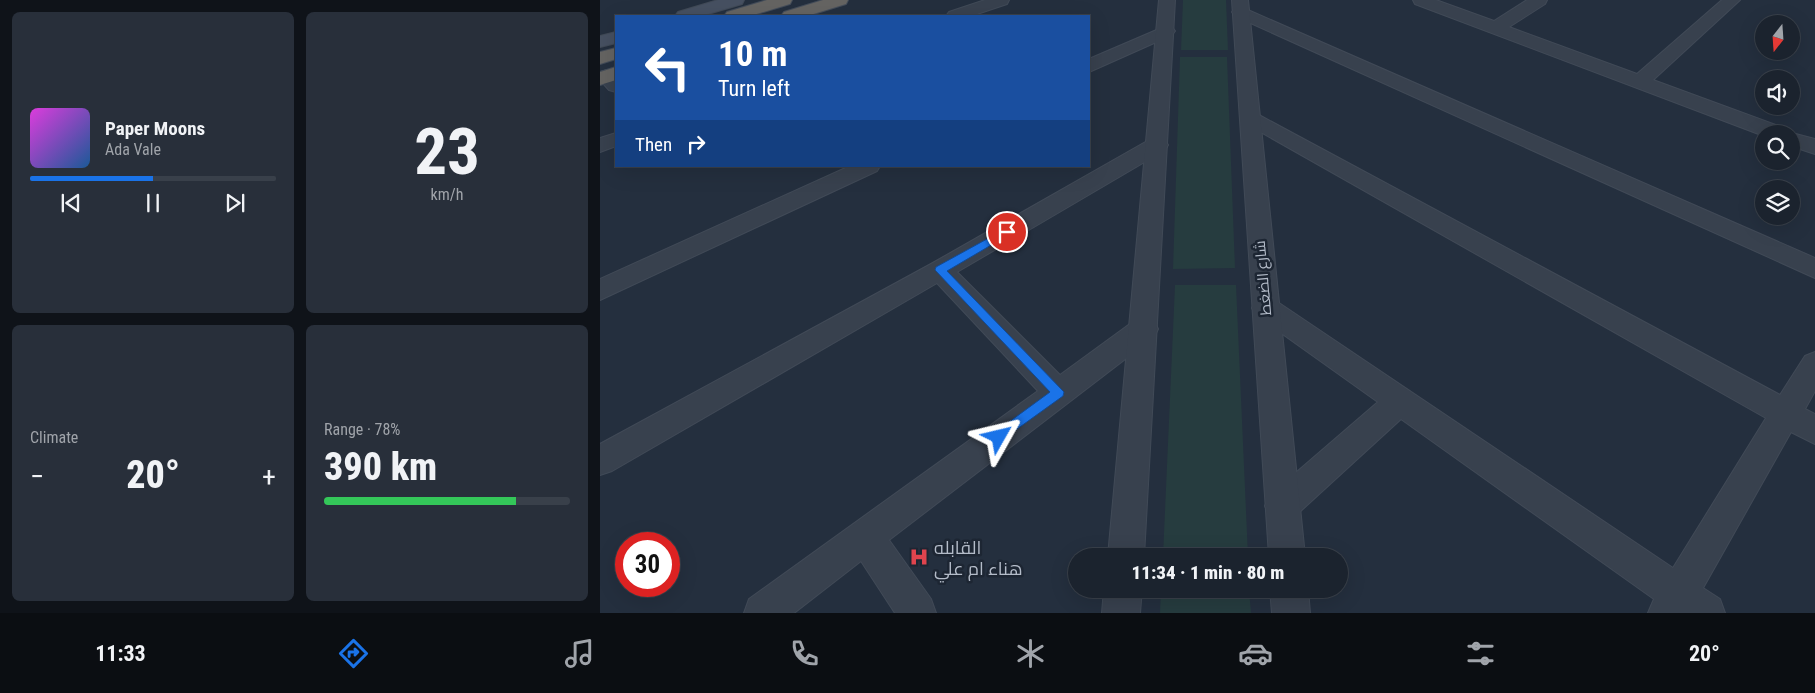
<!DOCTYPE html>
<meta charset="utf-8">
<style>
:root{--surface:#1b232e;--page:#282f3a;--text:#f1f3f6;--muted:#a0a4aa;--line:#39404a;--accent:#1a73e8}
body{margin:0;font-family:"Roboto Condensed",Cairo,sans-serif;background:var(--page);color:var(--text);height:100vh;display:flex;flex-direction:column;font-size:19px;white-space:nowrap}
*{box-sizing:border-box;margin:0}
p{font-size:16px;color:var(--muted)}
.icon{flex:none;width:28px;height:28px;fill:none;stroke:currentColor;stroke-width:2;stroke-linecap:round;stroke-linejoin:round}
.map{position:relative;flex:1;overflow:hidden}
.details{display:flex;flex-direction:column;gap:12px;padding:12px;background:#0f1319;width:600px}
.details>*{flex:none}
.hud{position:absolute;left:15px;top:15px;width:475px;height:152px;border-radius:0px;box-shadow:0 5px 20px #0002,0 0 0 1px var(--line);background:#1a4fa0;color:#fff;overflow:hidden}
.needle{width:32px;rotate:197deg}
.buttons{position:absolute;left:1155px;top:15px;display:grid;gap:10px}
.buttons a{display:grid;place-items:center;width:45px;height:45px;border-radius:50%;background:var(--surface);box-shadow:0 5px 20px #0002,0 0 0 1px var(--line);font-size:25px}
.speed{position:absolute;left:15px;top:532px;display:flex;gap:10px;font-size:25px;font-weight:700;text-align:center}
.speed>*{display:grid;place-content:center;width:65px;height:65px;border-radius:50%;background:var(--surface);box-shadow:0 5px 20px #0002,0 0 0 1px var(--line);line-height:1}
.speed .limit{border:8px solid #d22;background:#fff;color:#111}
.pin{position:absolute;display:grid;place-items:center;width:42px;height:42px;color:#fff;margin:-21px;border:2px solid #fff;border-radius:50%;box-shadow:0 1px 5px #0007}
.me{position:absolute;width:55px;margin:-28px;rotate:53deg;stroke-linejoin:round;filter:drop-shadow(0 0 4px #0008)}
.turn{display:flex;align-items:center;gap:18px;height:105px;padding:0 20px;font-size:22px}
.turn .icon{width:65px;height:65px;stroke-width:2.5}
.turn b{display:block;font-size:35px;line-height:42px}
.then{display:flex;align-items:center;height:48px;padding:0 20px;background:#0003;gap:10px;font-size:19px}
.big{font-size:38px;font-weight:800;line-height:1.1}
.details .card{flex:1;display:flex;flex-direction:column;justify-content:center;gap:8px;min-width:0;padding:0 18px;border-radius:8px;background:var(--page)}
.details .dial{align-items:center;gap:0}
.dial b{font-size:65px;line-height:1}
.song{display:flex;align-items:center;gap:15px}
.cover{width:60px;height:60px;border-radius:8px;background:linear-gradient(135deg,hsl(300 70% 55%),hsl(210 70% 35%))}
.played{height:5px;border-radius:2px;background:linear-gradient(90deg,var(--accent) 50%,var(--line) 50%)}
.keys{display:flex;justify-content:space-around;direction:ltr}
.heat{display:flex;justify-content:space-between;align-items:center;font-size:28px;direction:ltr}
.charge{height:8px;border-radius:4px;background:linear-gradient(90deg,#34c759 78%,var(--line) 0)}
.details .tiles{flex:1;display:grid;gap:12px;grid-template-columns:repeat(2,1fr)}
.trip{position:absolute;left:468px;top:548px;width:280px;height:50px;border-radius:25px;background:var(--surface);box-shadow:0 5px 20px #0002,0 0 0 1px var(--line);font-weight:800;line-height:50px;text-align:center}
.tab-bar{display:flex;height:80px;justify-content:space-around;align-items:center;background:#0b0e12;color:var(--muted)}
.tab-bar .icon{width:35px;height:35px}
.tab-bar .on{color:var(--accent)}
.tab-bar b{font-size:22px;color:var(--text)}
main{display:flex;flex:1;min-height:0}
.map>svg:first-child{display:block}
.green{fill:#263c3f}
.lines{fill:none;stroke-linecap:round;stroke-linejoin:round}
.minor-casing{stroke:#414a57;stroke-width:2}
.tertiary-casing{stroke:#414a57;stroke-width:2}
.secondary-casing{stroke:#414a57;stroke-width:2}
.trunk-casing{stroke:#434c59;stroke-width:2}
.minor{fill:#38414e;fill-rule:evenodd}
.tertiary{fill:#38414e;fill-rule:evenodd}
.secondary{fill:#465061;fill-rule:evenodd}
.trunk{fill:#656462;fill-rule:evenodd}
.route{fill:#1a73e8;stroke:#114b97}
.labels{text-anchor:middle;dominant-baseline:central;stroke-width:5;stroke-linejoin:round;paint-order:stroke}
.street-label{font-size:15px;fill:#b4bcc9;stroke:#1d2633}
.near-poi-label{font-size:18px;fill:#b4bcc9;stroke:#1d2633;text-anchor:start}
</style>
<main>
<section class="details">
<div class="tiles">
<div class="card">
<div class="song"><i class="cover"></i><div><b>Paper Moons</b><p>Ada Vale</p></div></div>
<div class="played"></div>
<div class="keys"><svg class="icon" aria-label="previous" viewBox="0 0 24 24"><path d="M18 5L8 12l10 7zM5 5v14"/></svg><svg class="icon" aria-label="pause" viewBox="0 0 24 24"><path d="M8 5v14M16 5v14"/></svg><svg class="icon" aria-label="next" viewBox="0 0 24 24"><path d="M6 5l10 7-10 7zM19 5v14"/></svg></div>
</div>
<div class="card dial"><b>23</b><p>km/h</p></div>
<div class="card"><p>Climate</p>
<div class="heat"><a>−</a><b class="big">20°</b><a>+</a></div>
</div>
<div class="card"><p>Range · 78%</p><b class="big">390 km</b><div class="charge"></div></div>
</div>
</section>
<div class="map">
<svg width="1215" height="613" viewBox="0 0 1215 613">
<rect width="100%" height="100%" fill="#242f3e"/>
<g class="green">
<polygon points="583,0 626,0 628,50 581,50"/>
<polygon points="580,57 627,57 635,268 573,269"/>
<polygon points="575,285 636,285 648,556 563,556"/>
<polygon points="561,589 649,589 651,613 560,613"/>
</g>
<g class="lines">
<g class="minor-casing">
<g id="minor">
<polygon points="385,0 409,0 407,4 371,16 346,16 349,12"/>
<polygon points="813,0 836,0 894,21 927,0 947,0 945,4 909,27 1037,74 1122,0 1140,0 1053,80 1187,129 1188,132 1215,139 1215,154 1191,146 1191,134 1164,134 1164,136 815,4"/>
<polygon points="641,7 1215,258 1215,278 635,16 632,12 635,8"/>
<polygon points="566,26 572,27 575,31 572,35 489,72 489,59"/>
<polygon points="7,70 16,75 16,92 9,90 0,80 0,72"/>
<polygon points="650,112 657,114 1180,395 1205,356 1215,352 1215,391 1205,409 1215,414 1215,444 1191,432 1103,588 1120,599 1125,613 1048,613 1054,599 801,419 694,517 682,522 670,517 665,506 670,495 778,402 656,315 652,308 656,301 666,298 676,301 1073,568 1166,418 643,122 640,118 643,114"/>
<polygon points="16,133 16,146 0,152 0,138"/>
<polygon points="557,138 565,140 568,145 565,150 357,272 460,375 534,321 544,318 554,321 558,329 554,337 289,540 331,599 336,613 295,613 261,561 194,613 144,613 149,599 438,391 337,283 12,471 0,475 0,444 331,264 549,140"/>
<polygon points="250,166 280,166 277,171 0,300 0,279"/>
</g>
</g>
<g class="tertiary-casing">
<g id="tertiary">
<polygon points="559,0 575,0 544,556 508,556"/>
<polygon points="632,0 648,0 705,556 669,556"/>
<polygon points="504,589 542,589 540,613 502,613"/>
<polygon points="670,589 708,589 710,613 672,613"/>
</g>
</g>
<g class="secondary-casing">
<g id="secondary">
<polygon points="118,0 144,0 142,4 101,16 75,16 78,12"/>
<polygon points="16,32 16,43 0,47 0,36"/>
</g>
</g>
<g class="trunk-casing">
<g id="trunk">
<polygon points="167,0 192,0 190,4 150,16 124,16 127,12"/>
<polygon points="223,0 248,0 246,4 207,16 181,16 184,12"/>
<polygon points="16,48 16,59 0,64 0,52"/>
<polygon points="16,67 16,80 0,85 0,72"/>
</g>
</g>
<use href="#minor" class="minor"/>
<use href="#tertiary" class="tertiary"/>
<use href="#secondary" class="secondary"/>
<use href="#trunk" class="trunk"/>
</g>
<polygon class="route" points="407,228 410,229 412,232 410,234 347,271 464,392 463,396 399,442 394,441 392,437 394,433 450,392 335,270 336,267"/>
<defs>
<g id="hospital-bare" transform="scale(1.5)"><path d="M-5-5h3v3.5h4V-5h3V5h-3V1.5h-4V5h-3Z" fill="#e0444e" stroke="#1d2633" stroke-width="2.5" paint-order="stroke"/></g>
</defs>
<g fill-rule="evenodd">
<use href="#hospital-bare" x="319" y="557"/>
</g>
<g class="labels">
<g class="street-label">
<text transform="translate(663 278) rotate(-95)">شارع الضغط</text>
</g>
<g class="near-poi-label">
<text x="334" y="547">القابله<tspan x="334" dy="21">هناء ام علي</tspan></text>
</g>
</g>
</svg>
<div class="buttons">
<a><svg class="needle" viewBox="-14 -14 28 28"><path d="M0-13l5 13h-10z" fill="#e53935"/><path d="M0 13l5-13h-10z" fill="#a0a4aa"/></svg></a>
<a><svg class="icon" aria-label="sound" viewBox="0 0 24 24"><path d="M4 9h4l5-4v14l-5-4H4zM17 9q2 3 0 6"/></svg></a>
<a><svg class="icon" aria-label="search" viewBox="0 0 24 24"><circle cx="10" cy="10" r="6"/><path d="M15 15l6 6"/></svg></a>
<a><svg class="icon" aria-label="layers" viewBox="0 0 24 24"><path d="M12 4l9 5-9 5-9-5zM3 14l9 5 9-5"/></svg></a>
</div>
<div class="speed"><div class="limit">30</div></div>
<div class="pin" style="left:407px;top:232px;background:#d93025"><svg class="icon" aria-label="arrive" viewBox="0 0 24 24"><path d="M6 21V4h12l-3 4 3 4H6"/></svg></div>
<svg class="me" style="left:399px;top:437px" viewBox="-20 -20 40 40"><path d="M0-17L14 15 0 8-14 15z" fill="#1a73e8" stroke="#fff" stroke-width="4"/></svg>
<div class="trip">11:34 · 1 min · 80 m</div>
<div class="hud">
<div class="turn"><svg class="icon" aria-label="left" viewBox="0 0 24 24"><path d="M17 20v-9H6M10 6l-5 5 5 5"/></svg><div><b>10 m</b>Turn left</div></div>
<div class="then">Then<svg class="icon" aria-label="right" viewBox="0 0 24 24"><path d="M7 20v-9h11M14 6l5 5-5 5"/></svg></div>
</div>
</div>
</main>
<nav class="tab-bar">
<b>11:33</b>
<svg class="icon on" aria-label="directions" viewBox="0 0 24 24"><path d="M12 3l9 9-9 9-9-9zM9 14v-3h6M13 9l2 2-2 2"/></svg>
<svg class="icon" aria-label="music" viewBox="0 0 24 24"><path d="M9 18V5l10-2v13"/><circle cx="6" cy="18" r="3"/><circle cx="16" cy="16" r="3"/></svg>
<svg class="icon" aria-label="phone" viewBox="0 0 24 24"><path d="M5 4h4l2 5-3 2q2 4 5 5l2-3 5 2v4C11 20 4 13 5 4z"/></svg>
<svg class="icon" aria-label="climate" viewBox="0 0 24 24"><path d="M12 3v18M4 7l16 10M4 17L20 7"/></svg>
<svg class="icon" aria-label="car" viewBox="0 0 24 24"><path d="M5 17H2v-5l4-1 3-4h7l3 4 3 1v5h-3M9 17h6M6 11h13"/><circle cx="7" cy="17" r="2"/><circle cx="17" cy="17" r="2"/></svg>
<svg class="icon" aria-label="filters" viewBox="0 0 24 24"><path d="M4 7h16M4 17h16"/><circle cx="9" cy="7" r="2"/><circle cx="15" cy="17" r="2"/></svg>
<b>20°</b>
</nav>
